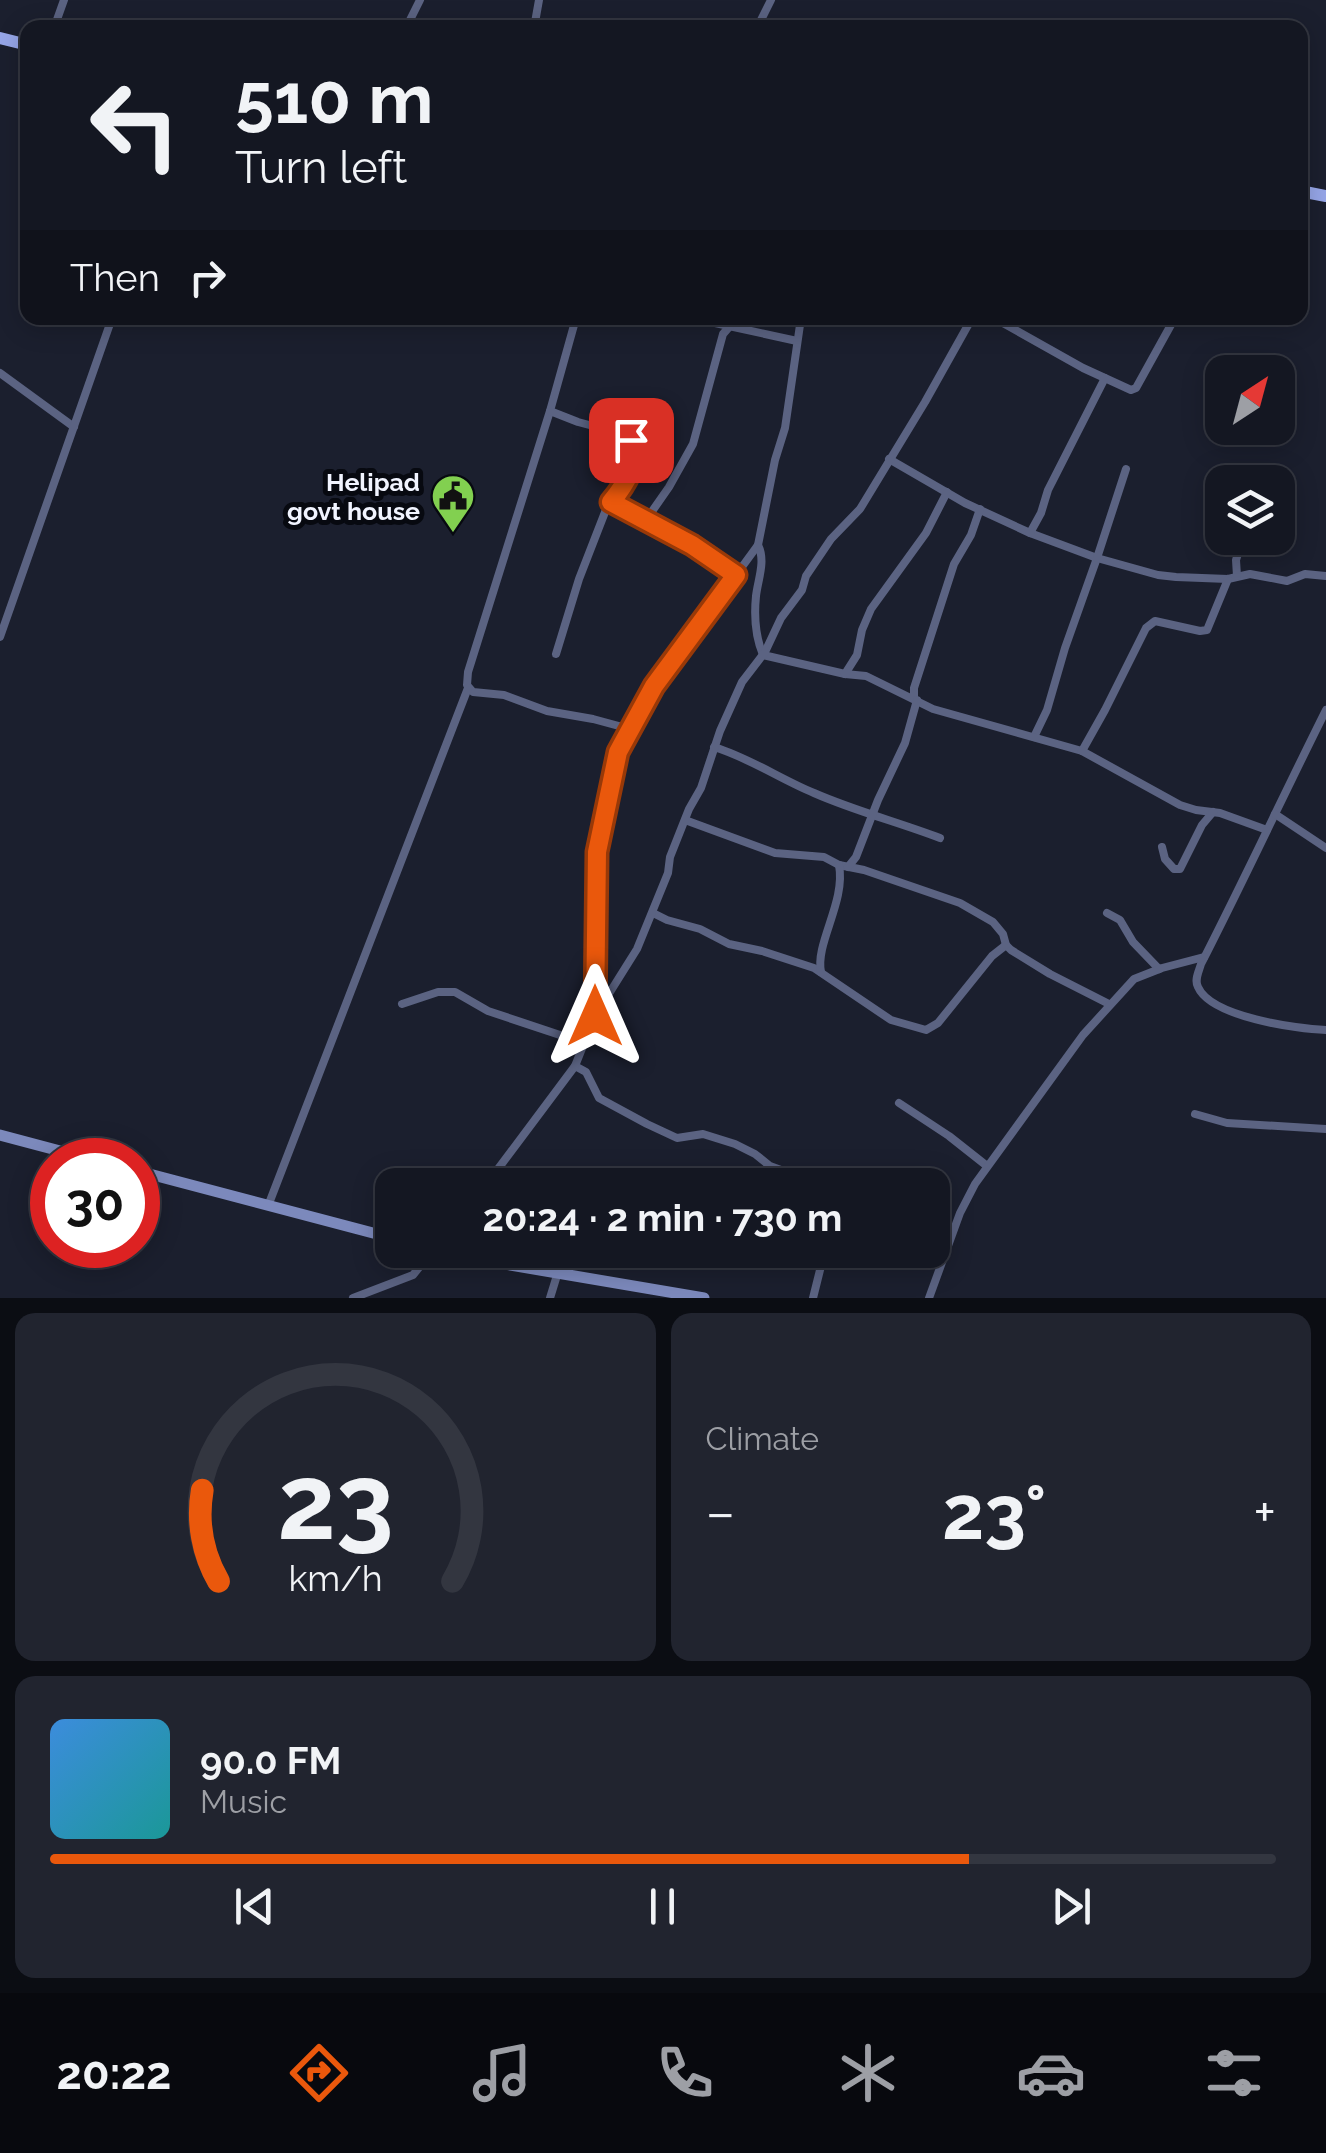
<!DOCTYPE html>
<meta charset="utf-8">
<style>
:root{--surface:#141722;--page:#21242f;--text:#f1f3f6;--muted:#9d9fa5;--line:#333640;--accent:#ea580c}
body{margin:0;font-family:Raleway,sans-serif;background:var(--page);color:var(--text);height:100vh;display:flex;flex-direction:column;font-size:38px;white-space:nowrap}
*{box-sizing:border-box;margin:0}
p{font-size:32px;color:var(--muted)}
.icon{flex:none;width:55px;height:55px;fill:none;stroke:currentColor;stroke-width:2;stroke-linecap:round;stroke-linejoin:round}
.map{position:relative;height:1298px;overflow:hidden}
.details{display:flex;flex-direction:column;gap:15px;padding:15px;background:#0b0d13;flex:1}
.details>*{flex:none}
.top-card{position:absolute;left:20px;top:20px;width:1288px;height:305px;border-radius:20px;box-shadow:0 5px 25px #0003,0 0 0 2px var(--line);background:#141722;color:var(--text);overflow:hidden}
.needle{width:65px;rotate:36deg}
.controls{position:absolute;left:1205px;top:355px;display:grid;gap:20px}
.controls a{display:grid;place-items:center;width:90px;height:90px;border-radius:20px;background:var(--surface);box-shadow:0 5px 25px #0003,0 0 0 2px var(--line);font-size:50px}
.speed{position:absolute;left:30px;top:1138px;display:flex;gap:20px;font-size:50px;font-weight:700;text-align:center}
.speed>*{display:grid;place-content:center;width:130px;height:130px;border-radius:50%;background:var(--surface);box-shadow:0 5px 25px #0003,0 0 0 2px var(--line);line-height:1}
.speed .limit{border:15px solid #d22;background:#fff;color:#111}
.pin{position:absolute;display:grid;place-items:center;width:85px;height:85px;color:#fff;margin:-42px;border-radius:20px;box-shadow:0 5px 15px #0006}
.me{position:absolute;width:110px;margin:-55px;rotate:0deg;stroke-linejoin:round;filter:drop-shadow(0 0 8px #0008)}
.turn{display:flex;align-items:center;gap:35px;height:210px;padding:0 50px;font-size:45px}
.turn .icon{width:130px;height:130px;stroke-width:2.5}
.turn b{display:block;font-size:70px;line-height:85px}
.then{display:flex;align-items:center;height:95px;padding:0 50px;background:#0003;gap:20px;font-size:38px}
.big{font-size:75px;font-weight:700;line-height:1.1}
.details .card{flex:1;display:flex;flex-direction:column;justify-content:center;gap:15px;min-width:0;padding:0 35px;border-radius:20px;background:var(--page)}
.details .dial{align-items:center;gap:0}
.dial svg{height:260px;overflow:visible;fill:none;stroke:var(--line);stroke-width:7;stroke-linecap:round;text-anchor:middle}
.dial text{fill:var(--text);stroke:none}
.song{display:flex;align-items:center;gap:30px}
.cover{width:120px;height:120px;border-radius:15px;background:linear-gradient(135deg,hsl(210 70% 55%),hsl(180 70% 35%))}
.played{height:10px;border-radius:5px;background:linear-gradient(90deg,var(--accent) 75%,var(--line) 75%)}
.keys{display:flex;justify-content:space-around;direction:ltr}
.heat{display:flex;justify-content:space-between;align-items:center;font-size:55px;direction:ltr}
.details .tiles{flex:1;display:grid;gap:15px;grid-template-columns:1fr 1fr}
.card:last-child{grid-column:span 2}
.trip{position:absolute;left:375px;top:1168px;width:575px;height:100px;border-radius:20px;background:var(--surface);box-shadow:0 5px 25px #0003,0 0 0 2px var(--line);font-weight:700;line-height:100px;text-align:center}
.tabs{display:flex;height:160px;justify-content:space-around;align-items:center;background:#08090e;color:var(--muted)}
.tabs .icon{width:70px;height:70px}
.tabs .active{color:var(--accent)}
.tabs b{font-size:45px;color:var(--text)}
.map>svg:first-child{display:block}
.lines{fill:none;stroke-linecap:round;stroke-linejoin:round}
.street{stroke:#5b6382;stroke-width:8}
.secondary{stroke:#7c89bc;stroke-width:11}
.primary{stroke:#96a6e8;stroke-width:12}
.route-casing{stroke:#983908;stroke-width:25}
.route{stroke:#ea580c;stroke-width:18}
.labels{text-anchor:middle;dominant-baseline:central;stroke-width:10;stroke-linejoin:round;paint-order:stroke}
.poi-label{font-size:25px;font-weight:bold;fill:#f1f4ff;stroke:#070910;text-anchor:end}
</style>
<div class="map">
<svg width="1326" height="1298" viewBox="0 0 1326 1298">
<rect width="100%" height="100%" fill="#1b1f2e"/>
<g class="lines">
<g class="street">
<polyline points="54,28 64,0"/>
<polyline points="406,28 420,0"/>
<polyline points="534,28 539,0"/>
<polyline points="757,28 771,0"/>
<polyline points="692,318 797,341"/>
<polyline points="994,318 1083,368 1131,390 1136,388 1172,323"/>
<polyline points="1159,318 1172,323 1174,318"/>
<polyline points="0,373 74,427"/>
<polyline points="550,411 468,672 467,685 473,692 504,695 547,711 593,719 630,729"/>
<polyline points="889,459 965,503 1030,533 1097,558 1065,648 1047,710 1034,737"/>
<polyline points="1126,469 1097,558 1158,575 1176,577 1228,579 1250,574 1287,581 1305,574 1326,576"/>
<polyline points="611,502 692,545 736,575"/>
<polyline points="646,520 669,487 693,444 723,334 730,326"/>
<polyline points="1030,533 1041,513 1048,490 1105,378"/>
<path d="M758,545C766,561 758,579 756,596C754,616 755,636 763,655L845,674L866,676L933,709L1082,751"/>
<polyline points="1237,576 1236,560 1243,538"/>
<polyline points="1228,579 1207,630 1200,631 1155,621 1146,628 1105,710 1082,751 1180,805 1196,810 1220,813 1267,830"/>
<polyline points="0,637 112,318"/>
<polyline points="556,654 579,579 607,507 626,483 632,468 634,448 631,440 623,434 578,422 550,411 576,318"/>
<polyline points="845,674 857,655 862,630 871,609 926,533 947,492"/>
<polyline points="914,698 914,688 954,564 971,535 980,509"/>
<path d="M1326,710C1284,794 1244,880 1201,964C1199,971 1194,980 1198,987C1211,1017 1297,1029 1326,1030"/>
<path d="M714,747C750,758 780,779 814,793C855,811 898,822 940,838"/>
<polyline points="1275,814 1326,848"/>
<polyline points="685,820 775,853 824,857 839,865 864,870 960,903 993,922 1003,934 1006,945 1011,950 1050,974 1109,1004"/>
<polyline points="1162,847 1165,859 1174,869 1180,869 1202,825 1213,812"/>
<polyline points="848,867 856,857 878,800 905,743 917,700"/>
<polyline points="653,913 667,920 700,929 729,944 762,951 814,968 891,1020 926,1030 938,1023 992,956 1006,945"/>
<polyline points="1107,913 1120,920 1133,942 1159,969"/>
<path d="M821,972C815,943 846,902 839,865"/>
<polyline points="402,1004 438,992 455,992 488,1011 584,1043"/>
<polyline points="595,1013 597,852 617,751 655,686 758,545 775,460 785,428 801,318"/>
<polyline points="575,1066 586,1072 599,1098 647,1124 677,1138 703,1134 735,1144 755,1154 770,1166 822,1185"/>
<polyline points="899,1103 949,1136 987,1166"/>
<polyline points="1195,1114 1227,1123 1326,1129"/>
<polyline points="486,1185 575,1066 595,1016 637,949 668,873 670,857 689,809 701,788 720,731 742,682 765,652 781,618 802,590 806,576 831,539 860,509 925,402 972,318"/>
<polyline points="268,1206 468,688"/>
<polyline points="353,1298 413,1275 421,1265 428,1250"/>
<polyline points="550,1298 558,1272"/>
<polyline points="813,1298 825,1250"/>
<polyline points="929,1298 960,1213 975,1184 1083,1035 1134,979 1162,968 1204,957"/>
</g>
<g class="secondary">
<polyline points="0,1135 94,1160"/>
<polyline points="138,1171 392,1238"/>
<polyline points="437,1250 469,1258 704,1298"/>
</g>
<g class="primary">
<polyline points="0,38 28,45"/>
<polyline points="1300,191 1326,196"/>
</g>
</g>
<g class="lines">
<g class="route-casing">
<path id="route" d="M595,1016L597,852L618,752L654,686L736,575L692,545L611,502C625,485 640,463 631,440"/>
</g>
<use href="#route" class="route"/>
</g>
<defs>
<g id="civic-pin" transform="scale(2.25)"><path d="M0 17L-7.5 6A9.5 9.5 0 1 1 7.5 6Z" fill="#82d050" stroke="#070910"/><path d="M-.6-6.5H3V-4.5H.6V-3L4-1V1h2V6H-6V1h2V-1L-.6-3ZM-1.2 2.5V6h2.4V2.5Z" fill="#111"/></g>
</defs>
<g fill-rule="evenodd">
<use href="#civic-pin" x="453" y="496"/>
</g>
<g class="labels">
<g class="poi-label">
<text x="420" y="482">Helipad<tspan x="420" dy="29">govt house</tspan></text>
</g>
</g>
</svg>
<div class="controls">
<a><svg class="needle" viewBox="-14 -14 28 28"><path d="M0-13l5 13h-10z" fill="#e53935"/><path d="M0 13l5-13h-10z" fill="#9d9fa5"/></svg></a>
<a><svg class="icon" aria-label="layers" viewBox="0 0 24 24"><path d="M12 4l9 5-9 5-9-5zM3 14l9 5 9-5"/></svg></a>
</div>
<div class="speed"><div class="limit">30</div></div>
<div class="pin" style="left:631px;top:440px;background:#d93025"><svg class="icon" aria-label="arrive" viewBox="0 0 24 24"><path d="M6 21V4h12l-3 4 3 4H6"/></svg></div>
<svg class="me" style="left:595px;top:1016px" viewBox="-20 -20 40 40"><path d="M0-17L14 15 0 8-14 15z" fill="#ea580c" stroke="#fff" stroke-width="4"/></svg>
<div class="trip">20:24 · 2 min · 730 m</div>
<div class="top-card">
<div class="turn"><svg class="icon" aria-label="left" viewBox="0 0 24 24"><path d="M17 20v-9H6M10 6l-5 5 5 5"/></svg><div><b>510 m</b>Turn left</div></div>
<div class="then">Then<svg class="icon" aria-label="right" viewBox="0 0 24 24"><path d="M7 20v-9h11M14 6l5 5-5 5"/></svg></div>
</div>
</div>
<section class="details">
<div class="tiles">
<div class="card dial"><svg viewBox="0 0 100 80">
<path d="M14 69A42 42 0 1 1 86 69"/>
<path d="M14 69A42 42 0 0 1 9 41" stroke="#ea580c"/>
<text x="50" y="56" font-size="32" font-weight="700">23</text>
<text x="50" y="72" font-size="11">km/h</text>
</svg></div>
<div class="card"><p>Climate</p>
<div class="heat"><a>−</a><b class="big">23°</b><a>+</a></div>
</div>
<div class="card">
<div class="song"><i class="cover"></i><div><b>90.0 FM</b><p>Music</p></div></div>
<div class="played"></div>
<div class="keys"><svg class="icon" aria-label="previous" viewBox="0 0 24 24"><path d="M18 5L8 12l10 7zM5 5v14"/></svg><svg class="icon" aria-label="pause" viewBox="0 0 24 24"><path d="M8 5v14M16 5v14"/></svg><svg class="icon" aria-label="next" viewBox="0 0 24 24"><path d="M6 5l10 7-10 7zM19 5v14"/></svg></div>
</div>
</div>
</section>
<nav class="tabs">
<b>20:22</b>
<svg class="icon active" aria-label="directions" viewBox="0 0 24 24"><path d="M12 3l9 9-9 9-9-9zM9 14v-3h6M13 9l2 2-2 2"/></svg>
<svg class="icon" aria-label="music" viewBox="0 0 24 24"><path d="M9 18V5l10-2v13"/><circle cx="6" cy="18" r="3"/><circle cx="16" cy="16" r="3"/></svg>
<svg class="icon" aria-label="phone" viewBox="0 0 24 24"><path d="M5 4h4l2 5-3 2q2 4 5 5l2-3 5 2v4C11 20 4 13 5 4z"/></svg>
<svg class="icon" aria-label="climate" viewBox="0 0 24 24"><path d="M12 3v18M4 7l16 10M4 17L20 7"/></svg>
<svg class="icon" aria-label="car" viewBox="0 0 24 24"><path d="M5 17H2v-5l4-1 3-4h7l3 4 3 1v5h-3M9 17h6M6 11h13"/><circle cx="7" cy="17" r="2"/><circle cx="17" cy="17" r="2"/></svg>
<svg class="icon" aria-label="filters" viewBox="0 0 24 24"><path d="M4 7h16M4 17h16"/><circle cx="9" cy="7" r="2"/><circle cx="15" cy="17" r="2"/></svg>
</nav>
